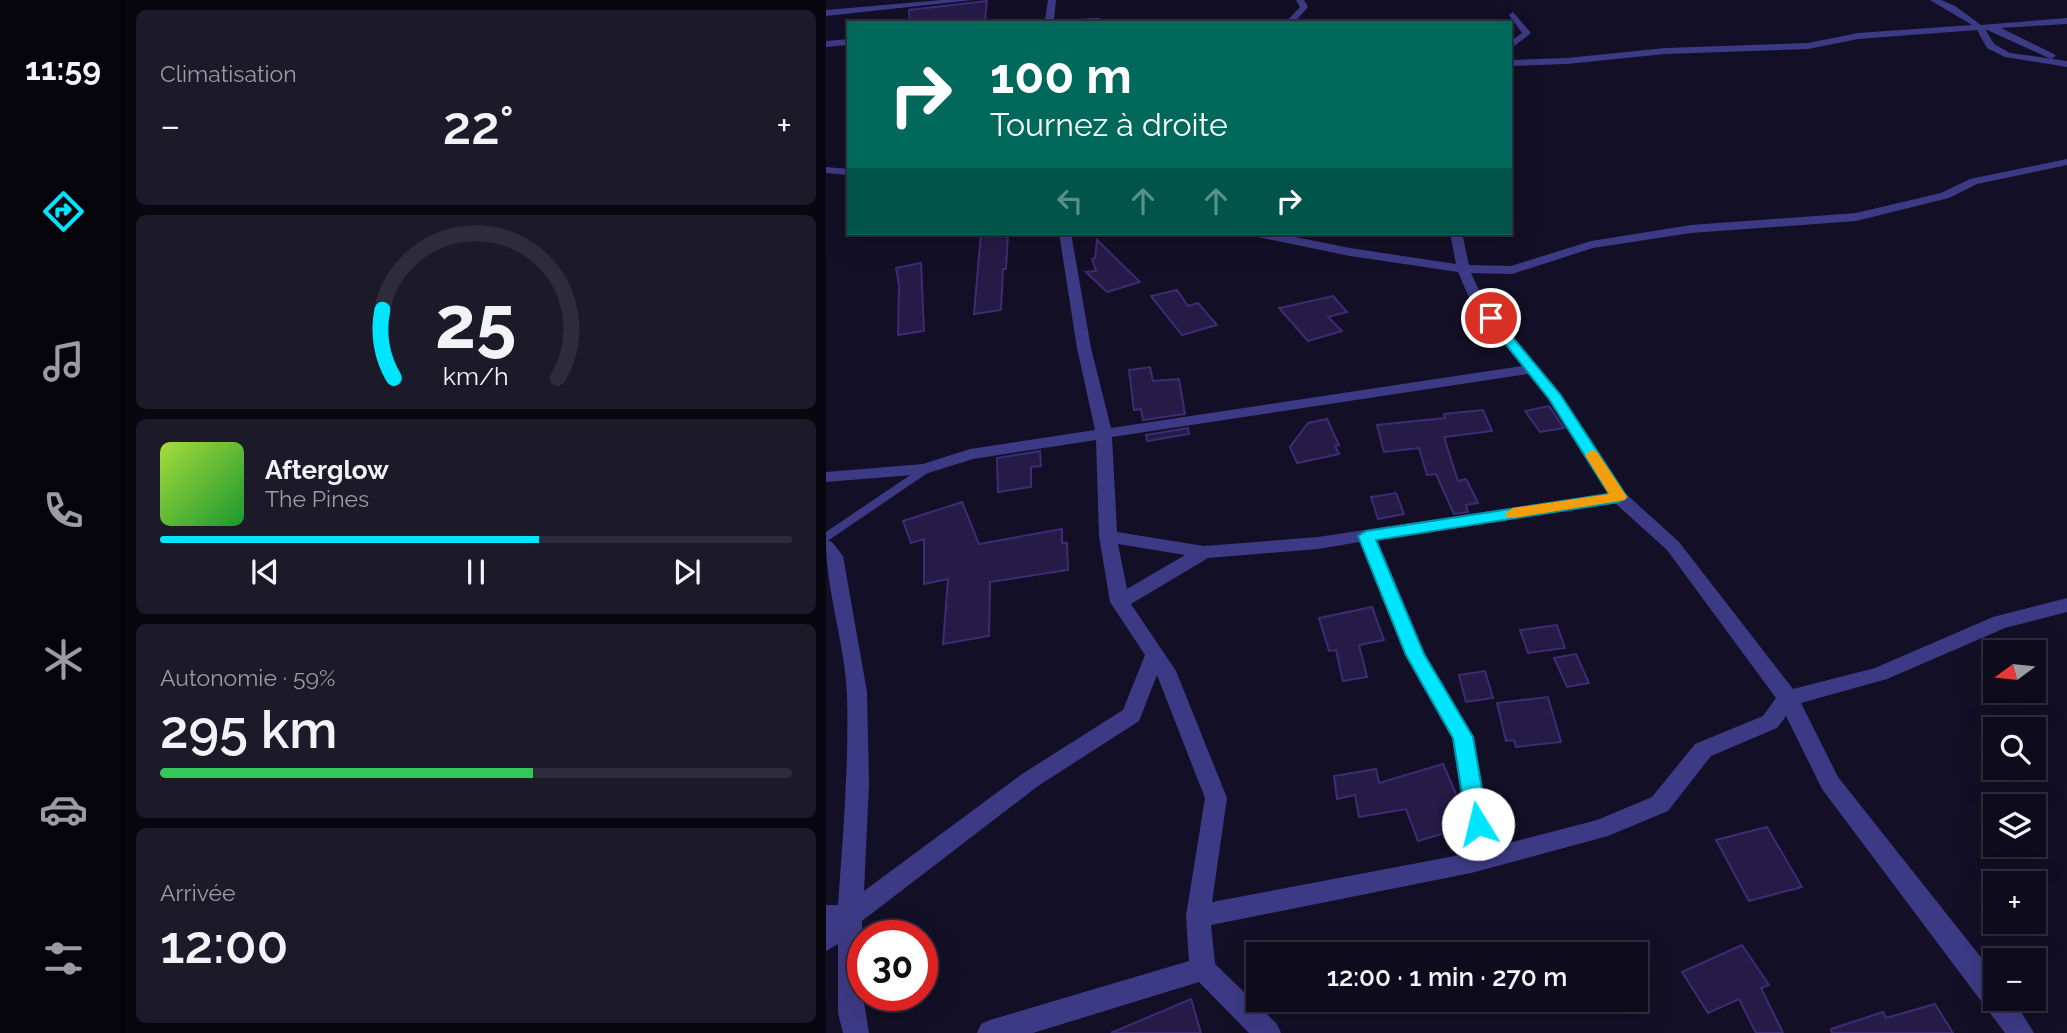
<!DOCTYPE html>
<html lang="fr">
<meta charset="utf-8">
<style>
:root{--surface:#0e0b1c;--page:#1c1929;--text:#f1f3f6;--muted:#9b9ba3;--line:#2e2b3b;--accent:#00e5ff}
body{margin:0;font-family:Raleway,sans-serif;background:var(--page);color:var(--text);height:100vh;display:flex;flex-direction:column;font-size:26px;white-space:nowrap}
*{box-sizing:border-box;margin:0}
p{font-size:23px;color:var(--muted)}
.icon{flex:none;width:38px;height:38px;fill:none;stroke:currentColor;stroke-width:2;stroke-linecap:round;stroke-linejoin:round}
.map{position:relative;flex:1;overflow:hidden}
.side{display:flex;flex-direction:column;gap:10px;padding:10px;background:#08060f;width:700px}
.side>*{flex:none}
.hud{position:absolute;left:21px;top:21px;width:665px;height:214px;border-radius:0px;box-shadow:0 7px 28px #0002,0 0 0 2px var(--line);background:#00695c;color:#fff;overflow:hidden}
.needle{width:46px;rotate:255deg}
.fabs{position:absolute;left:1157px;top:640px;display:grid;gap:14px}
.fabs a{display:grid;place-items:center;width:63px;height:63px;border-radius:0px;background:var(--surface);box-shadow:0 7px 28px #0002,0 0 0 2px var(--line);font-size:35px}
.speed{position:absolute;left:21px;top:920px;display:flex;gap:14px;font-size:35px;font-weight:700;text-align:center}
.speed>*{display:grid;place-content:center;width:91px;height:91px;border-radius:50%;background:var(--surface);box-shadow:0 7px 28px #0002,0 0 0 2px var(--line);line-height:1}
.speed .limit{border:10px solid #d22;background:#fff;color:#111}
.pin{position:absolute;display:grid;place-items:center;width:60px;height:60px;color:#fff;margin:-30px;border:4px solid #fff;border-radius:50%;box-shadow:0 2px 7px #0007}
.me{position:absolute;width:77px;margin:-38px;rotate:351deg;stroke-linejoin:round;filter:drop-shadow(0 0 5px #0008)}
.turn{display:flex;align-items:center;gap:24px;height:147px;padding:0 28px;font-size:32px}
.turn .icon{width:91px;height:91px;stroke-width:2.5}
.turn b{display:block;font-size:49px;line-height:60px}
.lanes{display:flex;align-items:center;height:66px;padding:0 28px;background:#0003;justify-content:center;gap:35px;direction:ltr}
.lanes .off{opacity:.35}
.big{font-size:52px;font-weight:600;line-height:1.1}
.side .widget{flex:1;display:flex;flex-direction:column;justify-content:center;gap:10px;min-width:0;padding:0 24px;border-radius:10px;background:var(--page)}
.side .dial{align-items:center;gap:0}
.dial svg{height:182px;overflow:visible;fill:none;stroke:var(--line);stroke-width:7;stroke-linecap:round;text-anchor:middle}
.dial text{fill:var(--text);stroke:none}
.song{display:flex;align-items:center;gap:21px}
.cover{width:84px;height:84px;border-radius:10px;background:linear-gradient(135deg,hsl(80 70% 55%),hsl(130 70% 35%))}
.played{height:7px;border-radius:4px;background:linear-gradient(90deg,var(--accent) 60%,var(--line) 60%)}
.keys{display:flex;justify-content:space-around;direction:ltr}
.heat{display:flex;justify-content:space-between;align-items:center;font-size:38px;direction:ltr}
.charge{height:10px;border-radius:5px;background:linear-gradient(90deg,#34c759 59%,var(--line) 0)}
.trip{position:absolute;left:420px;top:942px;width:402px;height:70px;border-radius:0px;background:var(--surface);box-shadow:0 7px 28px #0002,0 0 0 2px var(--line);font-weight:600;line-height:70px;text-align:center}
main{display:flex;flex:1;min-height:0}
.tabs{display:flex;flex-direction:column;width:126px;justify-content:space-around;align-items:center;background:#06040b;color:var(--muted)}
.tabs .icon{width:49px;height:49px}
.tabs .current{color:var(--accent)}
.tabs b{font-size:32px;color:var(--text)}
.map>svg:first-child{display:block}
.building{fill:#241b47;stroke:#3b2d73;stroke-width:2}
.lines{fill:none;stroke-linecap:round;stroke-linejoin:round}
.service{fill:#3d3a85;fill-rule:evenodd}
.minor{fill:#3d3a85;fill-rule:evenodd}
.route{fill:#00e5ff;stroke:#0095a6;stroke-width:2}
.slow{fill:#f59e0b}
</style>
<main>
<nav class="tabs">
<b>11:59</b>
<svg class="icon current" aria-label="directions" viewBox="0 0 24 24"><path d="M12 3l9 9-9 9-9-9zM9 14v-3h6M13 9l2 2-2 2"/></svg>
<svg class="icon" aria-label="music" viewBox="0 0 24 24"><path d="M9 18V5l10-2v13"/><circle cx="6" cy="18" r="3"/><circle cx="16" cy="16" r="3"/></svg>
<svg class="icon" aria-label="phone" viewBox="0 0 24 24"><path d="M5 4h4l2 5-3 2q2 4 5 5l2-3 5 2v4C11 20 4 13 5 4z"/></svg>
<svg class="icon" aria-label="climate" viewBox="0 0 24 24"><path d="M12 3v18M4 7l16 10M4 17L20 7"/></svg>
<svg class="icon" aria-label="car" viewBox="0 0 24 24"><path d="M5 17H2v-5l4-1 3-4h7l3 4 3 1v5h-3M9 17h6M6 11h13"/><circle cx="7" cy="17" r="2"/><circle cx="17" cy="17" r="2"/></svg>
<svg class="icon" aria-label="filters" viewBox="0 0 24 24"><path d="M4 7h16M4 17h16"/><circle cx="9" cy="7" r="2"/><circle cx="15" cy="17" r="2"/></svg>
</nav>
<section class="side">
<div class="widget"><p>Climatisation</p>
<div class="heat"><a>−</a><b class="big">22°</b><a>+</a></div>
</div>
<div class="widget dial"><svg viewBox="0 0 100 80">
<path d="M14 69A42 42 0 1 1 86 69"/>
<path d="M14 69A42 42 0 0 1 9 39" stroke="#00e5ff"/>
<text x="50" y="56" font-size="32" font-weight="700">25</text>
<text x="50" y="72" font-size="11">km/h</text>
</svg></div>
<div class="widget">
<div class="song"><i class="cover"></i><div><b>Afterglow</b><p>The Pines</p></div></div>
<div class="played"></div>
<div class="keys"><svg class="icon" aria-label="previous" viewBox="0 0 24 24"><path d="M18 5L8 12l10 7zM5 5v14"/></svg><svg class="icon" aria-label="pause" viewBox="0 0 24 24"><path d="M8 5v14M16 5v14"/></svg><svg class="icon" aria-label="next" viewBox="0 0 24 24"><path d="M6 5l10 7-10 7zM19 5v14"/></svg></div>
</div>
<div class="widget"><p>Autonomie · 59%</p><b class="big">295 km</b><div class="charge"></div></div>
<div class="widget"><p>Arrivée</p><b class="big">12:00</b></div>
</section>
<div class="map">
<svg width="1241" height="1033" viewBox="0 0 1241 1033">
<rect width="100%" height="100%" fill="#130f26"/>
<g class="building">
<polygon points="161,1 159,21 84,23 83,10"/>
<polygon points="155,233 182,233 180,269 177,269 175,310 148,314"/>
<polygon points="271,240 314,282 281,292 260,272 270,271 266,259 269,258"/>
<polygon points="95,263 98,331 72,335 73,285 70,268"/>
<polygon points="351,290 362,306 372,303 391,325 356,335 325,296"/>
<polygon points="507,296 521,312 502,317 516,331 482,341 453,308"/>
<polygon points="324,367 327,381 353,379 359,414 317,420 315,409 308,410 303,370"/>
<polygon points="723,406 738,428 714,432 699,411"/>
<polygon points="657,410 666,431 618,437 632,481 640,479 652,503 640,505 642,512 628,514 610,474 601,475 593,448 558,452 551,425 619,418 618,414"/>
<polygon points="501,419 513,445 509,446 513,454 471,463 464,447 482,423"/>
<polygon points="362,428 363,434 321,441 320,435"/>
<polygon points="214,451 215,466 205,467 205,487 172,492 171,458"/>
<polygon points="570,493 578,514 552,519 545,497"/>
<polygon points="136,502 153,544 236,529 236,543 241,543 242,570 164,582 163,636 117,644 122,579 98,584 98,539 85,543 77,521"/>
<polygon points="546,607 558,640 533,645 541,677 517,681 510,650 503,651 493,618"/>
<polygon points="731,625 739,648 702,653 694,630"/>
<polygon points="750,654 763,683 741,687 728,658"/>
<polygon points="659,671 667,698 640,702 633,675"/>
<polygon points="722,697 735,742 690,747 688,740 680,741 671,703"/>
<polygon points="617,764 633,801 636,828 592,841 580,809 533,817 529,795 511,799 508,776 550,769 553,783"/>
<polygon points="941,827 976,887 923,901 890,840"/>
<polygon points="916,945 943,985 935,988 957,1033 930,1033 913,999 882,1013 856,972"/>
<polygon points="365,999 375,1033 285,1033"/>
<polygon points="1109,1004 1127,1033 1006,1033 1005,1029 1057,1012 1060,1018"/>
</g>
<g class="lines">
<polygon class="service" points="99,465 103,466 105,469 103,472 0,542 0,532"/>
<g class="minor">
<polygon points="116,0 147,0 0,16 0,10"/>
<polygon points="222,0 230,0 228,20 273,18 277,23 208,23 219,20"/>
<polygon points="470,0 478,0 482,7 468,23 459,23 474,7"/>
<polygon points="1104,0 1115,0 1129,6 1155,25 1241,18 1241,24 1175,28 1228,54 1230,56 1225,59 1159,29 1168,44 1184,53 1241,61 1241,67 1179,57 1161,48 1151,30 1032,39 982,49 839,54 741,64 684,66 684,60 741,58 839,48 982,43 1032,33 1146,25"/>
<polygon points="687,12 705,33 687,47 684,42 696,33 683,15"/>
<polygon points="23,39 23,45 0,47 0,41"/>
<path d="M1241,159V165L1151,184L1123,198L1030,221L865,233L767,248L686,274L645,273L658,301L734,394L799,493L853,542L967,689L1049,668L1167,617L1241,598V612L1179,628L1061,679L975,703L1012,777L1169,975V999H1187L1208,1033H1179L996,789L960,716L951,728L885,756L842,811L782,836L645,873L385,925L389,964L451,1024L455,1033H423L373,982L207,1033H151L155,1024L164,1020L363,961L360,916L379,798L331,675L313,721L212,786L36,921L37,996L43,1033H17L12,1013V944L0,951V905H12C17,835 23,765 21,695C19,643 0,592 0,540L6,542L17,556L41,692L43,784L38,891L196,774L297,710L319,655L284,602L273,536L270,440L147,459L99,474L0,482V472L97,464L144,449L269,430L251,348L233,233H245L265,348L285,428L696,366L645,302L632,272L524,256L432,237L426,233H449L524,248L630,264L624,233H636L643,265L685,266L765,241L865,225L1030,213L1115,193L1144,179ZM702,374L723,399L782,493L492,537L378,546L291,532L286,437ZM789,503L841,550L950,698L937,716L869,744L826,797L771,820L659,849L663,824L648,737L599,654L551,540ZM534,542L579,655L626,738L639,824L634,855L386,902L401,798L350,671L305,604L382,558L492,549ZM292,544L359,555L301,589Z"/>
<polygon points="0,167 23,169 23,175 0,173"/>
</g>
</g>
<polygon class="route" points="665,315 669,316 734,394 801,497 793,502 550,540 598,654 647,737 662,824 659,831 652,833 644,831 641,824 627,738 580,655 532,536 540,531 783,494 723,399 659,318"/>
<polygon class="slow" points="766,450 771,452 801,497 799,500 687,518 681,517 679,513 687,508 783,494 759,455"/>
</svg>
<div class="fabs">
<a><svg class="needle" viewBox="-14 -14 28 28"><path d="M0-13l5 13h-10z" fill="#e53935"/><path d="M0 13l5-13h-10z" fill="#9b9ba3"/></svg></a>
<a><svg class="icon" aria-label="search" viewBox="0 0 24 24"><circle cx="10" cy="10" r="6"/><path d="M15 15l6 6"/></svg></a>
<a><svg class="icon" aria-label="layers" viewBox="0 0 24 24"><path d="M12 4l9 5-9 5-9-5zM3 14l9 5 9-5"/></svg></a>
<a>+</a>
<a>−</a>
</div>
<div class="speed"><div class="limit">30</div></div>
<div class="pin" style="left:665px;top:318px;background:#d93025"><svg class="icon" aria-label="arrive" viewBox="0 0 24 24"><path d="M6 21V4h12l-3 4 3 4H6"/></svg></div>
<svg class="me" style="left:652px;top:824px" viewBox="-20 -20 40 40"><circle r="19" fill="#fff"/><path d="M0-13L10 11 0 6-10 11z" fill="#00e5ff"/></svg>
<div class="trip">12:00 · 1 min · 270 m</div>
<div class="hud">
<div class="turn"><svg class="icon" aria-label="right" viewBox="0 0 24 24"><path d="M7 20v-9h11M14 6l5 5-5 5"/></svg><div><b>100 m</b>Tournez à droite</div></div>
<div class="lanes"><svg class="icon off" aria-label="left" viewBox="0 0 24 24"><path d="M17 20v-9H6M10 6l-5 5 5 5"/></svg><svg class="icon off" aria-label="ahead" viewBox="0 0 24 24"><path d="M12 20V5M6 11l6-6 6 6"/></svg><svg class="icon off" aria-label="ahead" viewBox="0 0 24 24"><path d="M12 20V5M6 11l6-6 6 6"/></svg><svg class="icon" aria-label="right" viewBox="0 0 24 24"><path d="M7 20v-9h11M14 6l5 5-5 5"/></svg></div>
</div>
</div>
</main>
